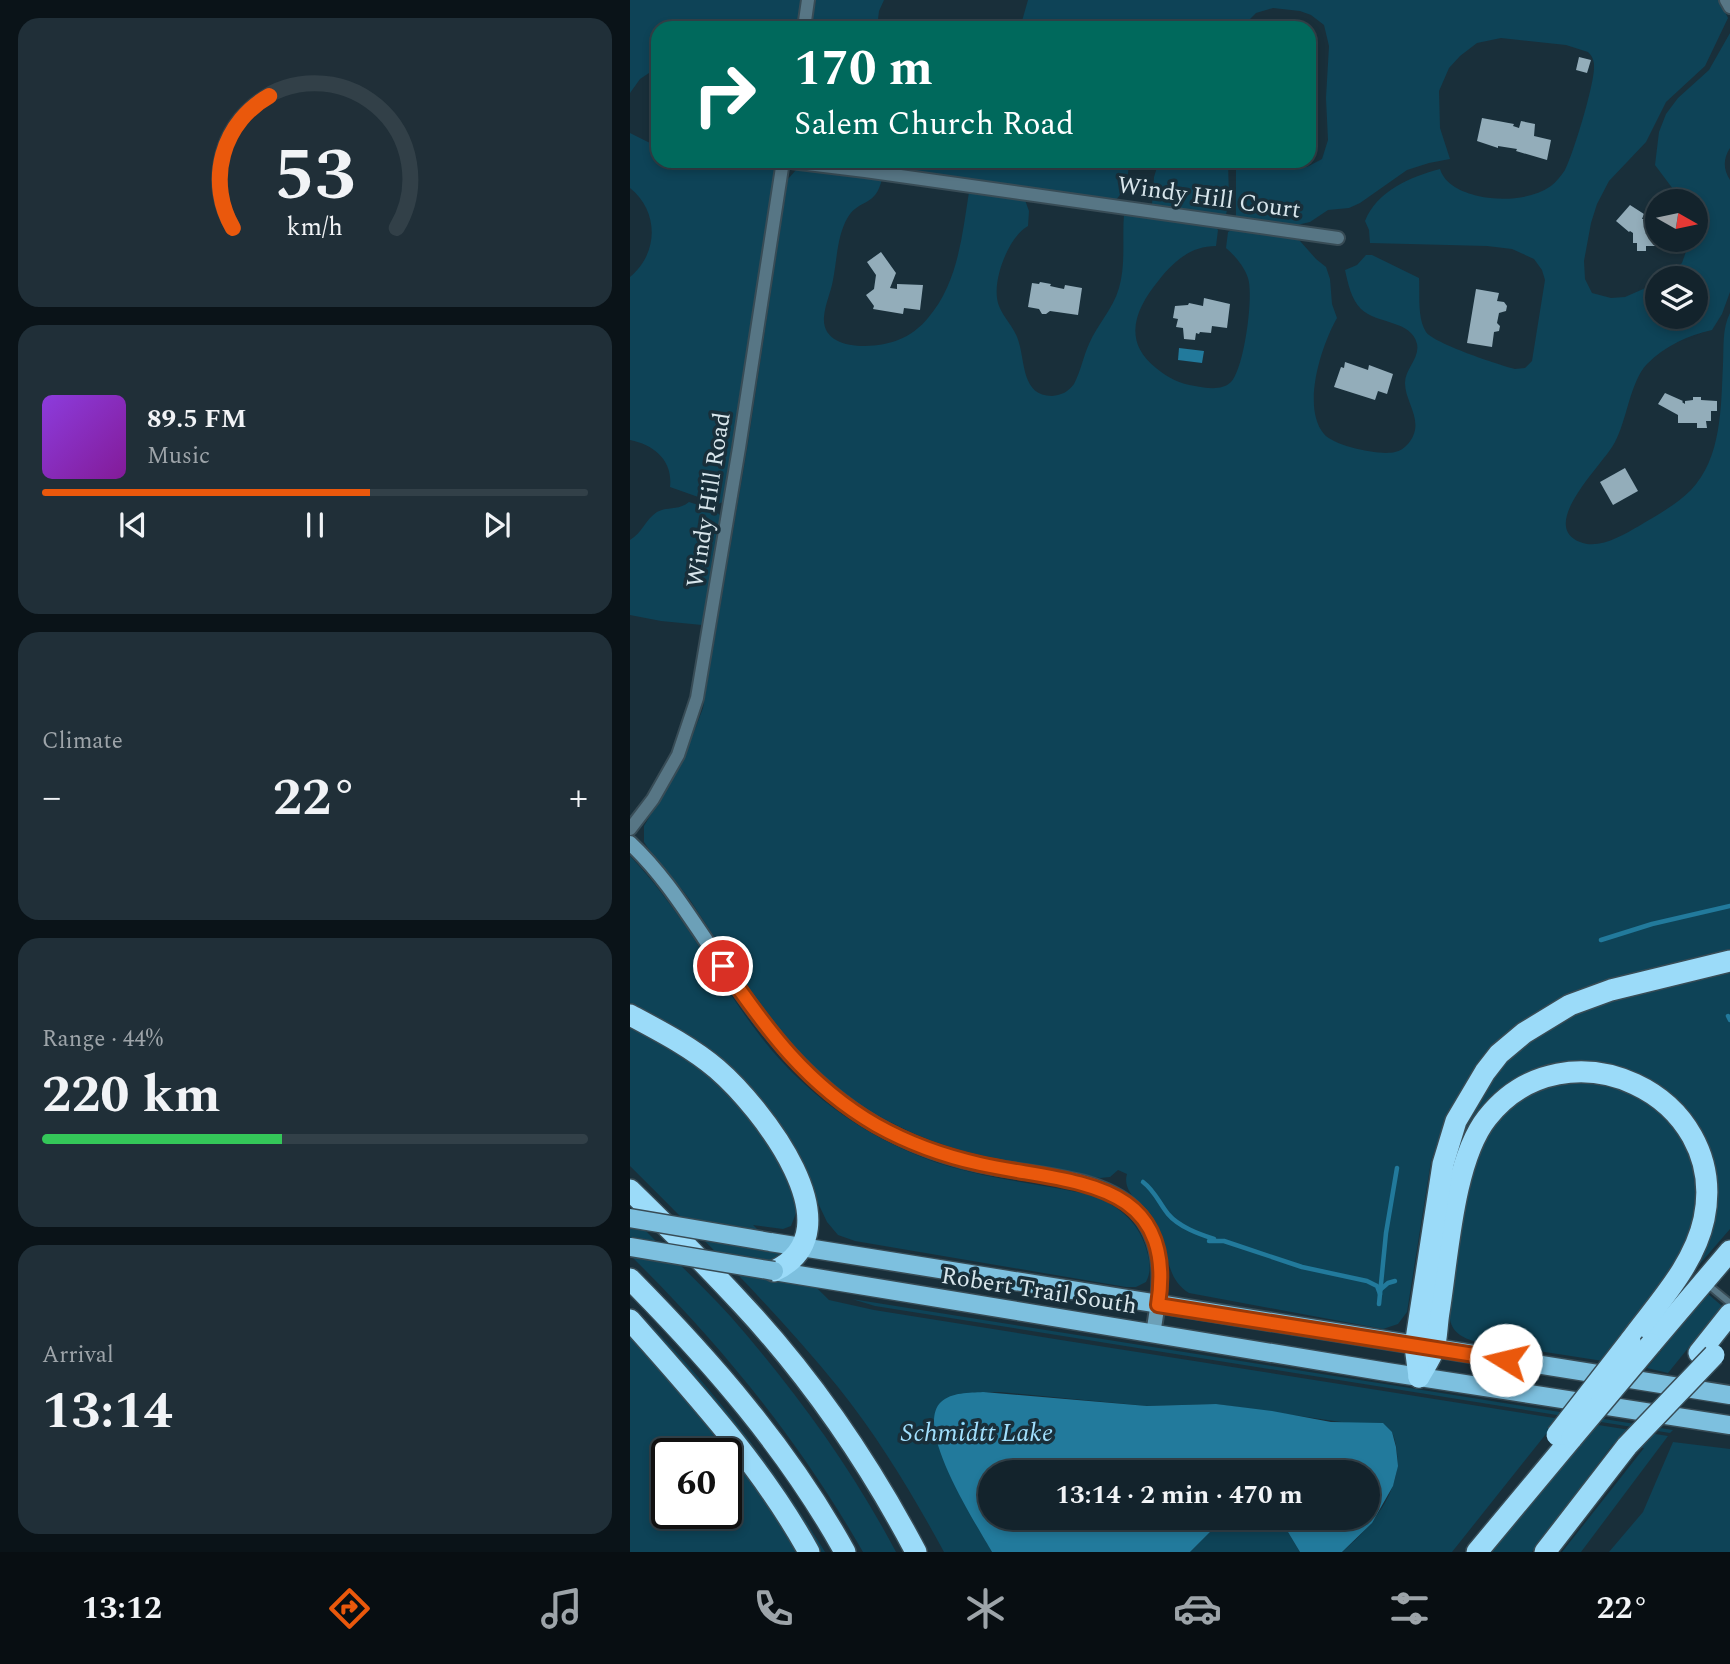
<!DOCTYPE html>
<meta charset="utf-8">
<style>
:root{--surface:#13232c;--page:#202f38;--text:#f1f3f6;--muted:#9da4a9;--line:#324048;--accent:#ea580c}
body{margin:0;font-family:Spectral,serif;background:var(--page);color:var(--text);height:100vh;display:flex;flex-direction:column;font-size:26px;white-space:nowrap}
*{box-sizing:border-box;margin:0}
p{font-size:23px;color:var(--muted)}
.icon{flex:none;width:38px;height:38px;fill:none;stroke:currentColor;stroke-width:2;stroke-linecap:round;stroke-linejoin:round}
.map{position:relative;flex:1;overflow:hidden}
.panel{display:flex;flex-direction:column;gap:18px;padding:18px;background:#0a1318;width:630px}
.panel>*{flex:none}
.banner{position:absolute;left:21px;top:21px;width:665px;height:147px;border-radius:21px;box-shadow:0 4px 10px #0003,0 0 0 2px var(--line);background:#00695c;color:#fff;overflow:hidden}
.needle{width:46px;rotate:99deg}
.controls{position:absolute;left:1015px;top:189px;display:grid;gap:14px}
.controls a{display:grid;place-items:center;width:63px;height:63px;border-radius:50%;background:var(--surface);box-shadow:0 4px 10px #0003,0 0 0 2px var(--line);font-size:35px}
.speed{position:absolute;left:21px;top:1438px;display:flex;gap:14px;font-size:35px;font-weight:700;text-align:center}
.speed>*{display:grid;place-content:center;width:91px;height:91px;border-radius:50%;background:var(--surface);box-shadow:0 4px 10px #0003,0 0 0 2px var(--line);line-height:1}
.speed .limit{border:4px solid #111;border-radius:10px;background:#fff;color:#111}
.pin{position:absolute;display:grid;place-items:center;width:60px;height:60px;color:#fff;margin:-30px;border:4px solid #fff;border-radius:50%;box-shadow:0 2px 7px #0007}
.me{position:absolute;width:77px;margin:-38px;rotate:279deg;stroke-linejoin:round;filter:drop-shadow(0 0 5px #0008)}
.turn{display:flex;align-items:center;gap:24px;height:147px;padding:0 28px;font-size:32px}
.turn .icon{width:91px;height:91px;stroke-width:2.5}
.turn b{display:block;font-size:49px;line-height:60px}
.big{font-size:52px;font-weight:700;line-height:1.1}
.panel .tile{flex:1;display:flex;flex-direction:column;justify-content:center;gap:10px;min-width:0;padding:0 24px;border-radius:21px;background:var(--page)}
.panel .dial{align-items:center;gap:0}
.dial svg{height:182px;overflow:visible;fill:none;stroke:var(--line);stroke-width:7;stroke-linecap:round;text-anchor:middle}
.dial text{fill:var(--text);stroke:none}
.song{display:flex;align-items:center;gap:21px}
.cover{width:84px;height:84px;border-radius:10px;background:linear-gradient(135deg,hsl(270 70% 55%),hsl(290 70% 35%))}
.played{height:7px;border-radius:4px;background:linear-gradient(90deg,var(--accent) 60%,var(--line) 60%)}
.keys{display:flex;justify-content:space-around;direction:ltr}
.heat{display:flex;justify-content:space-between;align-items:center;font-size:38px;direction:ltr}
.charge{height:10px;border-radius:5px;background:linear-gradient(90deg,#34c759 44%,var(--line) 0)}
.trip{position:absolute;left:348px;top:1460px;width:402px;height:70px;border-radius:35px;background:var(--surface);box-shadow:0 4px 10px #0003,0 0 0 2px var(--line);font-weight:700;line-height:70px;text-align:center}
.tab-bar{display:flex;height:112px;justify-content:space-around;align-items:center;background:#080e12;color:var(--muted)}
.tab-bar .icon{width:49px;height:49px}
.tab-bar .on{color:var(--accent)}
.tab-bar b{font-size:32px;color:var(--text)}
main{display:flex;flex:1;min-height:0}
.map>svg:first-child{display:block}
.green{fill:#0e4357;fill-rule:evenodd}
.water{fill:#227a9c}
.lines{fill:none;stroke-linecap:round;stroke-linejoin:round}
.stream{stroke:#227a9c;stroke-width:4.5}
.building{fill:#93adba}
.lane-casing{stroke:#384c56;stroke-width:10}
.street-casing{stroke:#384c56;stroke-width:16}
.secondary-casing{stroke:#384c56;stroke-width:18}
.primary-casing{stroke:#384c56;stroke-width:21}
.highway-casing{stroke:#384c56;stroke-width:24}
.lane{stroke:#577685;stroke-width:6}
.street{stroke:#577685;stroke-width:12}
.secondary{stroke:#6ca0b8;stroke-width:14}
.primary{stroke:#7dc0df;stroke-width:18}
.highway{stroke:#9bdbf9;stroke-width:21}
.primary-bridge-casing{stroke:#384c56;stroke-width:21;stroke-linecap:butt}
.highway-bridge-casing{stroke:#384c56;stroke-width:24;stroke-linecap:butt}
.primary-bridge{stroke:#7dc0df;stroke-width:18}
.highway-bridge{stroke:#9bdbf9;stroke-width:21}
.route-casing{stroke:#983908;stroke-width:18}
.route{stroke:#ea580c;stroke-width:12}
.labels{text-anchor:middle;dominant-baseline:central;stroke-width:7;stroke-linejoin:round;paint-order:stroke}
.street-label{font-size:24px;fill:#d8e6ec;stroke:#192f3a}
.water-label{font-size:26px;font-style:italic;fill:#a1dffd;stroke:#192f3a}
</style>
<main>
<section class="panel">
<div class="tile dial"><svg viewBox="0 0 100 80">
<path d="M14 69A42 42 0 1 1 86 69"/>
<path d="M14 69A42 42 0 0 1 30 11" stroke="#ea580c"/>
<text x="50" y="56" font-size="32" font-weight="700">53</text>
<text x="50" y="72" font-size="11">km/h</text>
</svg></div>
<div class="tile">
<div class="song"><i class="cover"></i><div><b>89.5 FM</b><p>Music</p></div></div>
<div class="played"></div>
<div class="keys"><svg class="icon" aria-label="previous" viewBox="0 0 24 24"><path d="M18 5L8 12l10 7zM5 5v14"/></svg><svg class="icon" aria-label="pause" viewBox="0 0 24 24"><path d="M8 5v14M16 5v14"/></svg><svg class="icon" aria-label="next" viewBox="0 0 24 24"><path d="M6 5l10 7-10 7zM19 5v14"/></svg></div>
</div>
<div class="tile"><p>Climate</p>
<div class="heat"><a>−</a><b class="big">22°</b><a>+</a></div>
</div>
<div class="tile"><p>Range · 44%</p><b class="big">220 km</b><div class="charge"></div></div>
<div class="tile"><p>Arrival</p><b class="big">13:14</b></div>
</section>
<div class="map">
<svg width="1100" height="1552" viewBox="0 0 1100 1552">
<rect width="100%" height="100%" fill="#192f3a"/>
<g class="green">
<polygon points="0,0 171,0 166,28 28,28 28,67 10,79 0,93"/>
<polygon points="186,0 254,0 249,11 247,28 181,28"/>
<path d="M398,0H1089L1098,18L1075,66L1036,102L1016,142L979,181L967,204L961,223L954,261L955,279L962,293L981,298L995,297L1027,283V317H1066V278H1036L1052,263L1060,240H1066V201H1052L1025,165L1029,132L1036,114L1048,98L1079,70L1100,33V148C1093,159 1093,169 1100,180V292L1092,314L1082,330C1058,335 1035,346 1017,364C1000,382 997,420 985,442C974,464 907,525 950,542C969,550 993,535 1009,526C1027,515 1046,505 1061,490C1092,458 1091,406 1093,364C1094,346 1092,329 1100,313V952L943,995L815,1122L801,1161L777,1312L768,1324L753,1329L559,1293C534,1278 539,1247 526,1224C517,1207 491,1194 497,1174L488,1170L480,1177L470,1178C418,1165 364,1162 314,1145C183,1101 132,1008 60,900C46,880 27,863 14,842V826L54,758L73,708L117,449L158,179L166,170L252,179C245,208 230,198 218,217C207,235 207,260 203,280C201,292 195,304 194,317C191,352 247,349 268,340C279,336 291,327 298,318C328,283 332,236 339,192L395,200L399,211L398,226C378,237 360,284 369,306C374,319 386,329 389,343C395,362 392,396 422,396C432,395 438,392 444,384C451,371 453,357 459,344C467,325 483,309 489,288C496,264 492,238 494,214L586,227L588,230L586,246C561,246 544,261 529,280C505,309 492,341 526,368C538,378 550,384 565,386C576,388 592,391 601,382C614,369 624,296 618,278C614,266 605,256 596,248L598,232L603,229L662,237L670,241L686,259L696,267L700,279L702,304L707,318C692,344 671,407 694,434C704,446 750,456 765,452C775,450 783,440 785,430C788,414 775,399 775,383C775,369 790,358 787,344C782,320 746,324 731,309C721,299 718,283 715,270L727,265L736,255H742L789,278C790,294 787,318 796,332C803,343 869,365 885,369L895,368L902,361L915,280L912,270L904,259L882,249L857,246L740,243L739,230L735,221C747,191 780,177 810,169C815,185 832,192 848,196C870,201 901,200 921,186C926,182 931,176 935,170C943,155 965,83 964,66C964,60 962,56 958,52L936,45L871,38L847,43L830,56L819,68L809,91L810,128L820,159L799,163L777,170L730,203L719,208L698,210L680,222L667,225L606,217V161H644L662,167H677L692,159L698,140L696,98L699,46L694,25L681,15L670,11L643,8L626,13L611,28H530L515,22L501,21L458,25L454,28H390Z"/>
<path d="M0,133L28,147V161H146L93,502L88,504L40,487C43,461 25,445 0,440V277C29,253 29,211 0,188Z"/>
<path d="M243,161H498C500,175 495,189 486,200L244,166Z"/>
<polygon points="529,161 598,161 599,199 596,215 522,205 524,177"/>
<path d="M59,502L84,510L91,516L72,625L31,621L0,615V540C12,533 16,519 27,512C38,506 48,511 59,502Z"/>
<path d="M0,856C51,909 84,975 128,1033C175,1096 245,1145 321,1167C367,1180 415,1185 462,1195C490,1206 511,1224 518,1255C520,1265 521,1272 516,1282L506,1287H496L225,1241L208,1235L197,1222L163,1150L0,1005Z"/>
<polygon points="1100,968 1100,1229 1068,1266 1065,1263 1084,1201 1026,1086 898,1077 823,1176 822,1155 827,1138 854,1086 890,1046 955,1006"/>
<path d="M0,1022L25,1035L103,1092L147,1154L166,1197V1213L161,1226L153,1229L123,1225L199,1300L244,1310L431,1340L1038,1436L951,1552H932L1014,1448L983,1444L902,1552H861L955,1440L916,1434L822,1552H712C747,1522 781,1480 762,1432L718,1423L586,1404L517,1406L370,1392L338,1393L304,1430L320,1474L362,1552H314C283,1495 249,1438 208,1387C144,1308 71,1237 0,1166Z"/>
<path d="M941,1081C954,1082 971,1081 984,1085C1047,1105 1086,1174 1059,1238C1042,1280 1000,1325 973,1361L843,1341C826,1335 820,1329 819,1311C828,1248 831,1141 886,1102C902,1090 922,1086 941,1081Z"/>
<path d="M0,1215C33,1249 69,1282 101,1317C164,1389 221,1467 266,1552H233C169,1440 92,1346 0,1255Z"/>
<polygon points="1078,1294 1092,1306 1038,1373 1017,1368"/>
<polygon points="222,1299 1043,1430 1040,1433 245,1306"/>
<path d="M5,1309C79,1383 141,1463 195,1552H185L1,1313Z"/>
<path d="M0,1329L83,1423L173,1552H0ZM37,1454H96V1514H37Z"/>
<polygon points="1043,1442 1100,1449 1100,1552 979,1552 1013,1512"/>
<polygon points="595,1517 649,1517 670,1552 560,1552"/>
</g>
<g class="water">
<polygon points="549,348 574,351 572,363 548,360"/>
<path d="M353,1392L517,1406L586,1404L642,1411L701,1422L753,1423L762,1432L766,1447L768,1466L763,1486L742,1523L712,1552H670L649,1517H738V1472H360V1517H595L560,1552H362C347,1525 283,1428 311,1402C322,1392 339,1393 353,1392Z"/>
</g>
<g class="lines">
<g class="stream">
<polyline points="971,940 1022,924 1100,906"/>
<polyline points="1098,1016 1100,1020"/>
<path d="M513,1182C525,1191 529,1203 538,1214C549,1227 569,1234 584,1239"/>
<polyline points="579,1241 594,1241 672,1267 737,1281 747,1286 750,1294"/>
<polyline points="751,1289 758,1283 765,1281"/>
<polyline points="749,1304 756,1233 767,1168"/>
</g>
</g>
<g class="building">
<polygon points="949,57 961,60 957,73 946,70"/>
<polygon points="852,118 884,124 883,126 889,128 891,121 905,124 904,136 921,140 917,160 886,151 887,149 868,146 868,148 847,141"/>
<polygon points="1000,205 1014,214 1012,219 1027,219 1027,239 1024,239 1025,246 1016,246 1016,251 1007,251 1007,243 1003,243 1003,233 1000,231 999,232 986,221"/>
<polygon points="251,252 266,273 260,288 267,289 267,284 293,285 290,310 274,308 273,314 243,309 244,306 236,295 244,289 246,275 237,262"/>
<polygon points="410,282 421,284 420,286 429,288 434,289 435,285 452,288 448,315 420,311 416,314 412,314 409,309 398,307 402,283 409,284"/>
<polygon points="846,289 869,293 867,301 874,302 877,306 876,311 869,313 867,323 870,326 869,331 864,332 862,347 837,343"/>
<polygon points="574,298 600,304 597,328 582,326 581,333 570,332 569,334 566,333 565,340 554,339 553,328 546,327 548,319 543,318 545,306 558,305 559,303 573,306"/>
<polygon points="715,362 738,370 739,365 763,374 757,394 748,391 745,400 704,387 711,367 714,368"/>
<polygon points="1035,393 1053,401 1052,402 1055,404 1055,401 1063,400 1063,397 1071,397 1071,400 1087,401 1087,411 1081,411 1081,421 1076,421 1077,428 1067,428 1067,423 1048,423 1048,415 1028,404"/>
<polygon points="995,468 1008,491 983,505 970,482"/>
</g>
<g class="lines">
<g class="lane-casing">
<polyline id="lane" points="1077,1284 1100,1303"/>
</g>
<g class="street-casing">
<g id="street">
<polyline points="1096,0 1100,7"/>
<polyline points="174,28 178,0"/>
<polyline points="153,161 235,171 708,238"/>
<polyline points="0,829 23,799 48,755 67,698 109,448 153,161"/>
</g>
</g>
<g class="secondary-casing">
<path id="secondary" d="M0,843C30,871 52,905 75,939C121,1008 161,1069 232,1116C267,1139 307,1155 348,1164C396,1175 468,1174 504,1209C539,1244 530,1291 523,1334"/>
</g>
<g class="primary-casing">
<g id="primary">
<polyline points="140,1242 1100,1395"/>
<polyline points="144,1271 757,1372 1100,1425"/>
</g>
</g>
<g class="highway-casing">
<g id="highway">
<path d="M0,1015C30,1031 61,1047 87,1069C130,1106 230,1231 144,1271"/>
<path d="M0,1190C38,1227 76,1265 112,1304C181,1378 239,1463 286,1552"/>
<path d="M0,1279C82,1362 158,1449 215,1552"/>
<path d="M0,1320C65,1394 131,1465 179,1552"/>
<polyline points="1021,1344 1100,1251"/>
<polyline points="1069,1353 1100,1314"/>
<path d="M789,1377C794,1368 801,1358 804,1349C807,1338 807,1324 809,1312C818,1257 823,1161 857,1118C936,1018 1100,1094 1074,1219C1064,1266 1027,1304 1000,1341"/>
<polyline points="789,1377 785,1346 813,1164 826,1121 855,1072 869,1054 894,1033 940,1005 981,990 1100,961"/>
<polyline points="847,1552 942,1438"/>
<polyline points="915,1552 997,1446"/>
</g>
</g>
<use href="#lane" class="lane"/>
<use href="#street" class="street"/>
<use href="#secondary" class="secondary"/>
<use href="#primary" class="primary"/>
<use href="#highway" class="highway"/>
<g class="primary-bridge-casing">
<g id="primary-bridge">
<polyline points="0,1218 140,1242"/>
<polyline points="0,1247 144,1271"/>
</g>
</g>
<g class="highway-bridge-casing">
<g id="highway-bridge">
<polyline points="927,1435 1000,1341"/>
<polyline points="942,1438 1021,1344"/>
<polyline points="997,1446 1084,1355"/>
</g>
</g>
<use href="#primary-bridge" class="primary-bridge"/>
<use href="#highway-bridge" class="highway-bridge"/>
</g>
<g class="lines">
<g class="route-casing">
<path id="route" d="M93,966C137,1030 177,1085 246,1125C278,1143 314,1156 350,1164C438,1184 548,1176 528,1305L876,1360"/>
</g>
<use href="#route" class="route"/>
</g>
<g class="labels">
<g class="street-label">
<text transform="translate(579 198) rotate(8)">Windy Hill Court</text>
<text transform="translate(79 500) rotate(-81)">Windy Hill Road</text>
<text transform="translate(409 1291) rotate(9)">Robert Trail South</text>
</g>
<g class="water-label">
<text x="347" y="1433">Schmidtt Lake</text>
</g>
</g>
</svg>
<div class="controls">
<a><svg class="needle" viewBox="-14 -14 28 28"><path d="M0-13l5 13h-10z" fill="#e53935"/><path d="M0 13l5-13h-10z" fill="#9da4a9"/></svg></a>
<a><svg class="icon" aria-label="layers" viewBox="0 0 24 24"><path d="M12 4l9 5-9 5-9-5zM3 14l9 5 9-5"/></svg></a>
</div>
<div class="speed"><div class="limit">60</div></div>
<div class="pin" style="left:93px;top:966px;background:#d93025"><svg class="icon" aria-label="arrive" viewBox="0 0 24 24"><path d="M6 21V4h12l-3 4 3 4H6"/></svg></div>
<svg class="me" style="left:876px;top:1360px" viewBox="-20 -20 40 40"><circle r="19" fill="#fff"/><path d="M0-13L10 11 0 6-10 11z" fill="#ea580c"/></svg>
<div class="trip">13:14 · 2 min · 470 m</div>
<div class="banner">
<div class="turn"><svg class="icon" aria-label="right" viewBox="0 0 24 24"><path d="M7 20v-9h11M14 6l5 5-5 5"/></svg><div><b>170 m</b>Salem Church Road</div></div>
</div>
</div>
</main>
<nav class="tab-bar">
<b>13:12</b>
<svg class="icon on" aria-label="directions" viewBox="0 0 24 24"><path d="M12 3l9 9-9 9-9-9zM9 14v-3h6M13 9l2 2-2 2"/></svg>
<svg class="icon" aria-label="music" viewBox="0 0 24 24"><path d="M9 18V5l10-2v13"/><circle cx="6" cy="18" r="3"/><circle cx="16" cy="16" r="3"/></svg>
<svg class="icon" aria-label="phone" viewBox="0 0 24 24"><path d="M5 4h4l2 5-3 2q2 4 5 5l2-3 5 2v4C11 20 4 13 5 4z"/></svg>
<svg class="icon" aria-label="climate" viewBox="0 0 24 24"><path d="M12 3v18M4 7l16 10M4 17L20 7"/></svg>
<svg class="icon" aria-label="car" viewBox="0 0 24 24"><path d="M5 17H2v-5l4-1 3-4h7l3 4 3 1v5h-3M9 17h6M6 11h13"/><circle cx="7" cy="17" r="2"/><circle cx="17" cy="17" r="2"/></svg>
<svg class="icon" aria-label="filters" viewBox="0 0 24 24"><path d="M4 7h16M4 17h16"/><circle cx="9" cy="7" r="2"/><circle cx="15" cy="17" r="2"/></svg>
<b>22°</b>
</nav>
